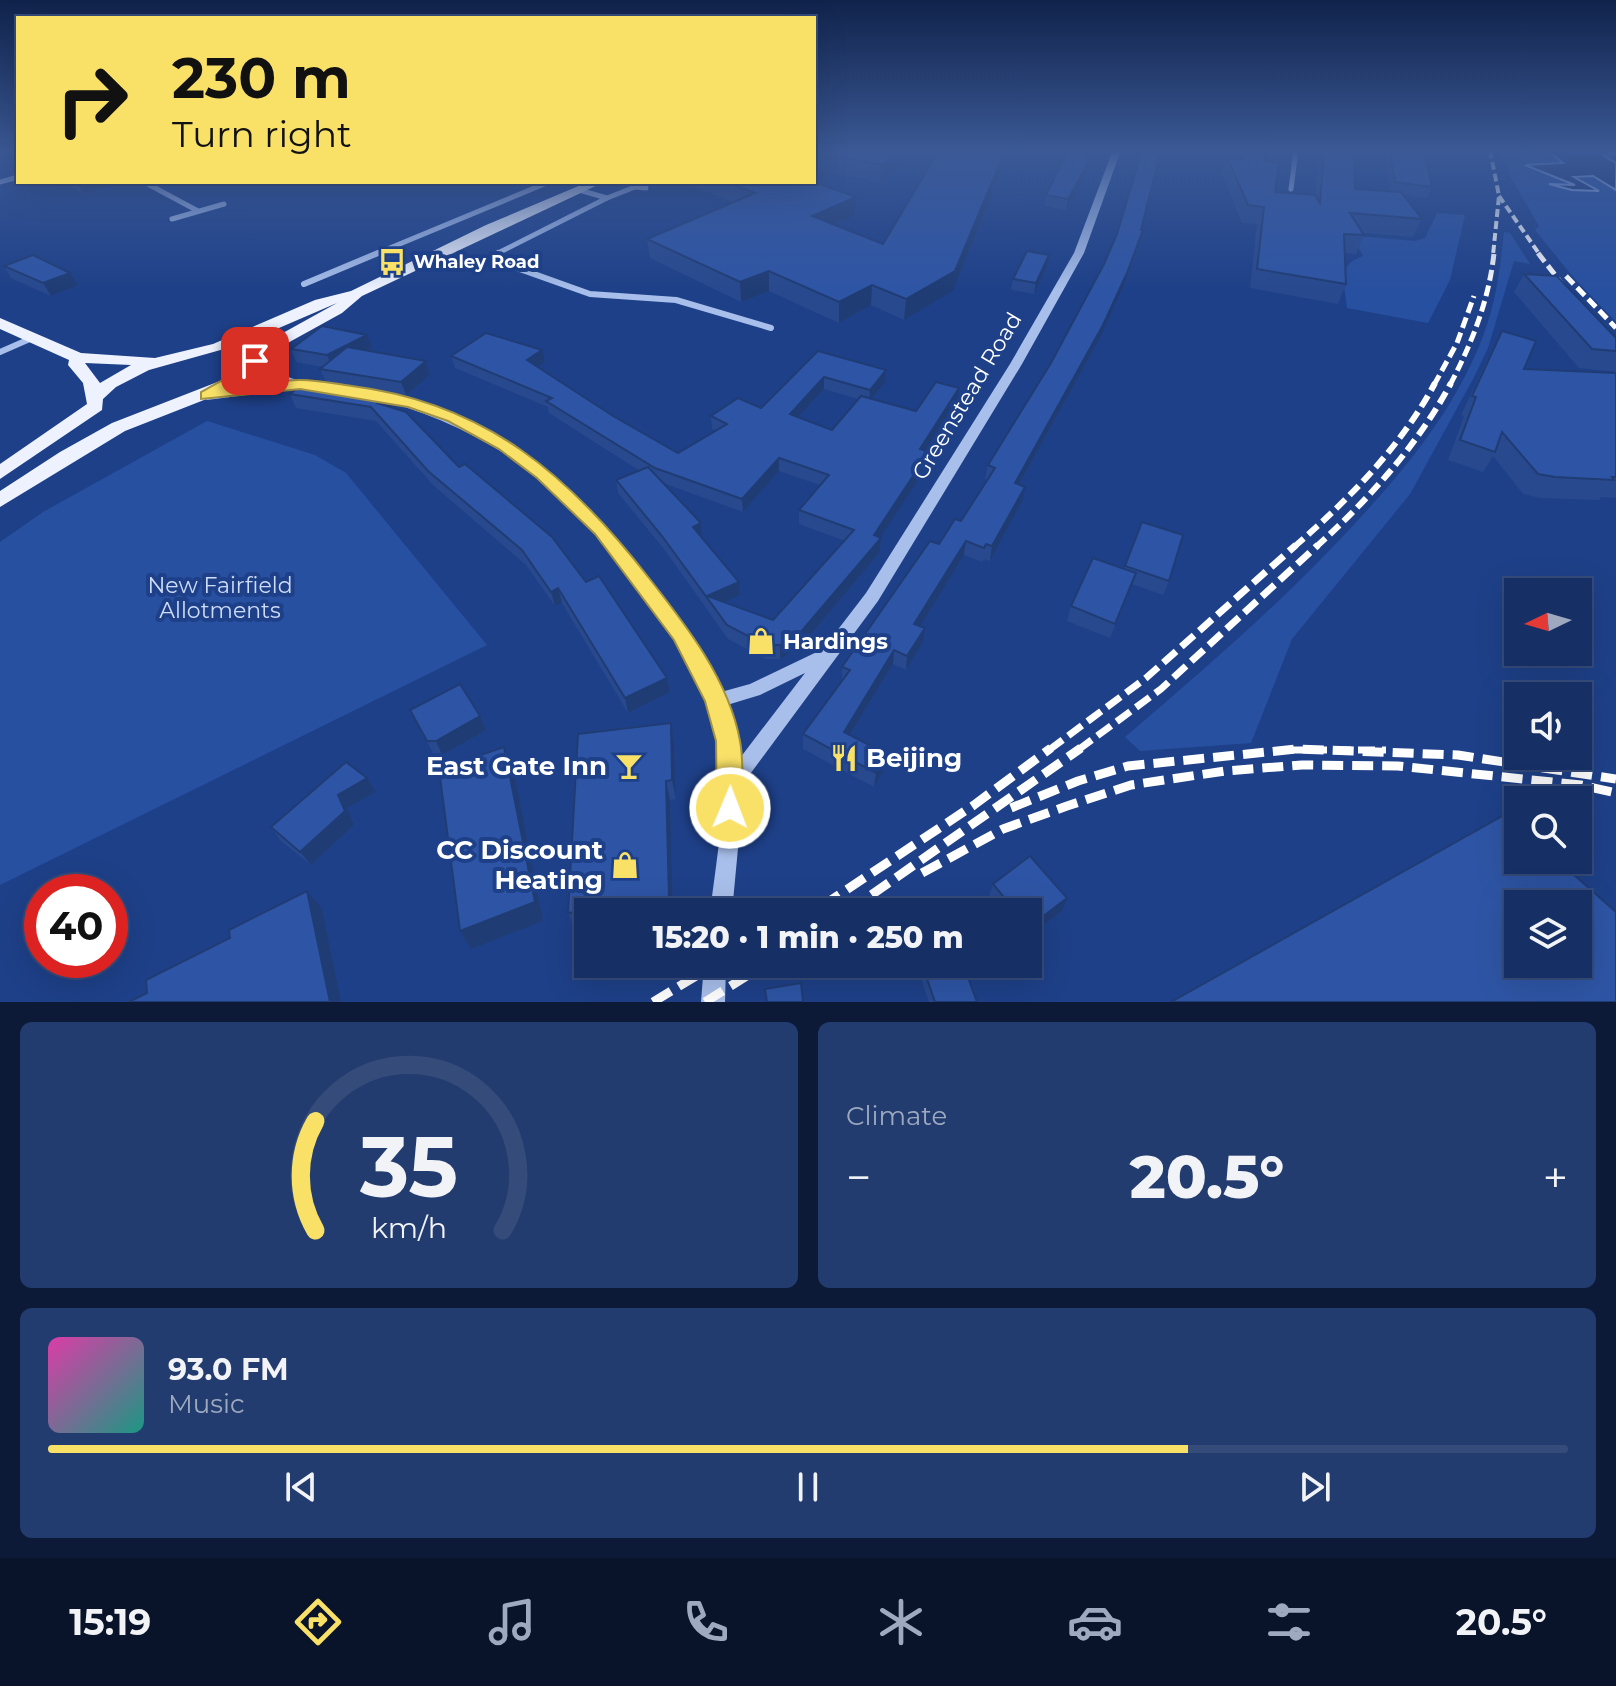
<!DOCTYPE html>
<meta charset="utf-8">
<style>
:root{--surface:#163066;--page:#233c6f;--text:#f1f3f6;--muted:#9ea9bf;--line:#354b7a;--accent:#f9e168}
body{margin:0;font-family:Montserrat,sans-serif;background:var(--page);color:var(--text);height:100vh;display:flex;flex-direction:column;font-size:30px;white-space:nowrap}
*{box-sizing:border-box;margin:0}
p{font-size:26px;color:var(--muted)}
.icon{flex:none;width:44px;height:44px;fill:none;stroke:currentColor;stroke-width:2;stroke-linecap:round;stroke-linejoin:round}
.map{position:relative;height:1002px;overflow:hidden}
.drawer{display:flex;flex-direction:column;gap:20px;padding:20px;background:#0c1a38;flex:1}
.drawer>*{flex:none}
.hud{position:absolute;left:16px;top:16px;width:800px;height:168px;border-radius:0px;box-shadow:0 8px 32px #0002,0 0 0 2px var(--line);background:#f9e168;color:#111;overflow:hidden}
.needle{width:52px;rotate:265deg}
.fabs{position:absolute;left:1504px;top:578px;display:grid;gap:16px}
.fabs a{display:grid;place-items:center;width:88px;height:88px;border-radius:0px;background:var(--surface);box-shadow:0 8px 32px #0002,0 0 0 2px var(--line);font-size:40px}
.speed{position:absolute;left:24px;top:874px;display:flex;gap:16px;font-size:40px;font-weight:700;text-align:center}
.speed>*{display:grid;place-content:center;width:104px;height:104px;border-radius:50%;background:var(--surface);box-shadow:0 8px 32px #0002,0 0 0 2px var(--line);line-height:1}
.speed .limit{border:12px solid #d22;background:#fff;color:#111}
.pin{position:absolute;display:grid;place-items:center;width:68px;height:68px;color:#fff;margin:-34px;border-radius:16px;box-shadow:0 4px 12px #0006}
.me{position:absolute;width:88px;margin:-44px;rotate:1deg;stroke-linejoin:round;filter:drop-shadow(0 0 6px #0008)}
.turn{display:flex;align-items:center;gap:28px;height:168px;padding:0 24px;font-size:36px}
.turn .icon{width:104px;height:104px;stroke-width:2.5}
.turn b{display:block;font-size:56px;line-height:68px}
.big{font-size:60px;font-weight:800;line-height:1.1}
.drawer .tile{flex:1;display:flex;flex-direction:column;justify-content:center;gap:12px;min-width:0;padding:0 28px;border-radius:12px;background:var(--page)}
.drawer .dial{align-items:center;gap:0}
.dial svg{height:208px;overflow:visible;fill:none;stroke:var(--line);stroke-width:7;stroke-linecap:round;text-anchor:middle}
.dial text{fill:var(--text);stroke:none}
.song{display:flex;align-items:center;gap:24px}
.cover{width:96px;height:96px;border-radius:12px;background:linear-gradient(135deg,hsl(320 70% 55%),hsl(170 70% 35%))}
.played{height:8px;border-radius:4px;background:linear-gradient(90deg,var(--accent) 75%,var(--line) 75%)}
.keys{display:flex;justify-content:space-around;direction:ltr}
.heat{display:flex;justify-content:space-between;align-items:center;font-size:44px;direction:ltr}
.drawer .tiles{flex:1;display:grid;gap:20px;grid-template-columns:1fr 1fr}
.tile:last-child{grid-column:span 2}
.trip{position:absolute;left:574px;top:898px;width:468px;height:80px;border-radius:0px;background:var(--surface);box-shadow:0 8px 32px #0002,0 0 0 2px var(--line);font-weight:800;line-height:80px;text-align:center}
.menu{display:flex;height:128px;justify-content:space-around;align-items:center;background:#091329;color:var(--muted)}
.menu .icon{width:56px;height:56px}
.menu .selected{color:var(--accent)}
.menu b{font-size:36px;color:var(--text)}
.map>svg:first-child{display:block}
.green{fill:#2850a0}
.water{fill:#152e67;stroke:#9cb8ec;stroke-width:2}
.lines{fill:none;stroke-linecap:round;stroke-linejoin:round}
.minor-far1{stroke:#a8bfeb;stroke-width:5}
.minor{stroke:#a8bfeb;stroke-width:6}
.tertiary{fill:#a8bfeb;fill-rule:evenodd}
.primary{fill:#edf2fe;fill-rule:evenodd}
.rail-far4{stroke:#fff;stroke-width:4;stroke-dasharray:8 4;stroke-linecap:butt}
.rail-far3{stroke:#fff;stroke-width:5;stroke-dasharray:11 5;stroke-linecap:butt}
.rail-far2{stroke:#fff;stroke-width:6;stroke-dasharray:13 6;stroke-linecap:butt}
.rail-far1{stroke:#fff;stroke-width:7;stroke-dasharray:17 7;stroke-linecap:butt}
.rail{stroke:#fff;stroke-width:9;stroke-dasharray:21 9;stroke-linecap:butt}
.wall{fill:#28498e;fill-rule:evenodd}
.shaded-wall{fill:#203c74}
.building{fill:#2e55a5;stroke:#203c74;stroke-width:2;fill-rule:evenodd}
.route{fill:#f9e168;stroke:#a29244;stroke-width:2}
.labels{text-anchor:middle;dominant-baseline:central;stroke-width:8;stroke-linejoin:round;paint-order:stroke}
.far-poi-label{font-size:18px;font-weight:bold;fill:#fff;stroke:#1e4088;text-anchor:start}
.street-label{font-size:22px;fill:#fff;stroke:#1e4088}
.park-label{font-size:22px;fill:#cddcf8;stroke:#1e4088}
.poi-label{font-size:22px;font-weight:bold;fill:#fff;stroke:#1e4088;text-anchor:start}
.near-poi-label{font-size:26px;font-weight:bold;fill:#fff;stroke:#1e4088;text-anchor:end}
</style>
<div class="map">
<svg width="1616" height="1002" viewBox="0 0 1616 1002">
<rect width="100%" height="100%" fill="#1e4088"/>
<g class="green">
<polygon points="1500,150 1564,150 1591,175 1616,185 1616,322 1574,278 1535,230 1539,226 1510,176 1507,163 1502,161"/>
<polygon points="1437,213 1465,215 1450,280 1428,323 1347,308 1342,272 1352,261 1363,256 1355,242 1358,236 1415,241 1425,238"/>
<path d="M1504,232L1510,233L1530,264L1514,261L1488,348L1473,379L1410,494L1292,639L1251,743L1140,751L1125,737C1207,667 1287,598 1360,518C1408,466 1453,410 1480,344C1495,308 1500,271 1504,232Z"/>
<polygon points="207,421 315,455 346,473 487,645 0,885 0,542 43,512"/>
</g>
<polygon class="water" points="1547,150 1599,150 1616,154 1603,155 1616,163 1616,190 1593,176 1574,177 1599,191 1572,190 1549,184 1575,185 1525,165 1563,163"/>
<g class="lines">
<g class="minor-far1">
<polyline points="0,182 18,177"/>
<polyline points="144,182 198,211"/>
<polyline points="1291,189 1296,150"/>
<polyline points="607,198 635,187 646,188"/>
<polyline points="172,219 224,204"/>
<polyline points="373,255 549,182"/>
<polyline points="494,255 607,198 579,190"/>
</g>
<g class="minor">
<polyline points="489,258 590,294 676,300 771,328"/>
<polyline points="489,258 498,253"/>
<polyline points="304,284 378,253"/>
<polyline points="0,352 32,338"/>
</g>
<g class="tertiary">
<path d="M1113,150H1121L1084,253L1022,364L878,601L742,785L740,827L732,912H710C717,856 728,798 719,742C710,689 679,644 648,602C624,569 601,536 572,507C514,450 444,415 366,396L364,393L370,389C505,423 570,477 652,585C678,619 704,653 721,692L750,684L823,649L866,593L1010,364L1074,253ZM805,673L740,758L727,705L760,695Z"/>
<polygon points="254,364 299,381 321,384 323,387 317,391 300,388 207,400 201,396 207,392 284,382 250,369 250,365"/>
<polygon points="704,964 726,964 725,1002 701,1002"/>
</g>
<path class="primary" d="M588,182H604L362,296L342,313L275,350L260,371L232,389L125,431L0,507V491L60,452L112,423L220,381L246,365L263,344L337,303L242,344L149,370L116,387L103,399L102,410L0,479V464L87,404L83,383L68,365L69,360L0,329V318L81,353L155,358L213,344L315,300L351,291L486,225ZM85,363L131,365L100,383Z"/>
<g class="rail-far4">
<polyline points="1490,150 1499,196 1493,255"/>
<polyline points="1499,196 1540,255"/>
</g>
<g class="rail-far3">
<polyline points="1538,253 1569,293"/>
<polyline points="1566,276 1616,328"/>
<polyline points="1434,385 1457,343 1474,296"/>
<path d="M1450,385C1472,343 1489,300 1494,253"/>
</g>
<g class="rail-far2">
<path d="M1294,547C1348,500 1401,447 1435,383"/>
<path d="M1316,547C1368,500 1418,445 1451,383"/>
</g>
<g class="rail-far1">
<polyline points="1049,750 1146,678 1296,545"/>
<polyline points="1078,750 1161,689 1318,545"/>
<polyline points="1286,750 1386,750"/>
</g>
<g class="rail">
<polyline points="1011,808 1078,781 1128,766 1297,749 1458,755 1616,779"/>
<polyline points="922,873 1003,829 1067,806 1131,785 1225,771 1302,765 1398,766 1581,785 1616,793"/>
<polyline points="822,906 974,805 1051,748"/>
<polyline points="847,912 1081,748"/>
<polyline points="653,1002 716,964"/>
<polyline points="705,1002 766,964"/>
</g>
</g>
<g class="wall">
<polygon points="814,150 919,150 880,182 814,170"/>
<polygon points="939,150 999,150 1001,170 953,291 904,320 871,305 839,323 769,291 741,302 650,258 647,239 733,202 683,182 814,182 855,215 834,225 883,244"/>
<polygon points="1066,150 1087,150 1084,178 1066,210 1044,206 1046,195 1063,161"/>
<polygon points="1242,150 1281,150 1277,163 1275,192 1315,195 1319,150 1356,150 1354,157 1355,189 1390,191 1385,154 1386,150 1424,150 1432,187 1427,198 1402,194 1422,219 1413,237 1363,233 1364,235 1356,254 1345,253 1346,284 1338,304 1250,288 1257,224 1242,223 1222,174 1227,157 1241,159"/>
<polygon points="66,182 108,182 110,186 83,194"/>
<polygon points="1141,230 1143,230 1140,242 1124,285 1100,338 1019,485 1022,501 990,561 984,559 982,562 964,555 920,626 923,642 906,670 893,664 850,735 887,754 885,768 874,787 803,749 803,734 842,681 842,667 939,544 961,521 987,480 985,479 988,465"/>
<polygon points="1049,255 1047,266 1034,294 1011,290 1013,279"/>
<polygon points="4,266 70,273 78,285 51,296 11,278"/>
<polygon points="1524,274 1616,338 1616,372 1579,368 1514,292"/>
<polygon points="1502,331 1524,369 1616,373 1616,498 1601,497 1599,500 1541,498 1523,494 1493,456 1483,472 1448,460 1464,416 1461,415 1492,350"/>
<polygon points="372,347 366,351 426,361 430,375 406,395 328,382 392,407 586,582 667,678 670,692 628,713 562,603 555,606 526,565 433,485 376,421 296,408 290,394 326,382 320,369 323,367 296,362 291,349"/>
<path d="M818,351L886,370L885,383L872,399L916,411L959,388L958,400L926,451L929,452L928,465L880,538H881L880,552L801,646L780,659H766L728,639L664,549L618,493L616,480L640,471L549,413L548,407L455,368L451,356L545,362L537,367L613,416L678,453L716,430L712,429L711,416L761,408ZM824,389L858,399L832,430L798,417ZM779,471L820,485L799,510V524L845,541L773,620L724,602L740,595L739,582L701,537L663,483L743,512Z"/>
<polygon points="1142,522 1169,581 1163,595 1132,584 1110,638 1067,621 1071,606 1124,569"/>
<polygon points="410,710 480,716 486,730 442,755 434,755"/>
<polygon points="671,723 674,742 676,799 670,800 673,912 588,912 588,928 575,930 568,913"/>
<polygon points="376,792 347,808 354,825 311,865 281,841 271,827"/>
<polygon points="993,884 1062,911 1028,937 1028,912 1002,912 989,897"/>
<polygon points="916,964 963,964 977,1002 929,1002"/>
</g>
<g class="shaded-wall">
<polygon points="899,150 919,150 880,182 881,165"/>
<polygon points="1004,153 1001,170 953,291 904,320 906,299"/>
<polygon points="1086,167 1084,178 1066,210 1068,199"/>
<polygon points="80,182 108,182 110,186 83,194 77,183"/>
<polygon points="856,197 855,215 812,235 812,216"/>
<polygon points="1143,230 1124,285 1100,338 1012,497 1015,483"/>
<polygon points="1049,255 1047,266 1034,294 1036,283"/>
<polygon points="769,271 769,291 741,302 740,282"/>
<polygon points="70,273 78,285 51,296 43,283"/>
<polygon points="872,285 871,305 839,323 839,302"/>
<polygon points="367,335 372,347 333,368 327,355"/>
<polygon points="542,350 545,362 530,372 527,360"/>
<polygon points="426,361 430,375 406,395 401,382"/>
<polygon points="886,370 885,383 869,402 870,390"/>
<polygon points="824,377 824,389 790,426 790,414"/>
<polygon points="959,388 958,400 919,462 920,449"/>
<polygon points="387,394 392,407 377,403"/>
<polygon points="929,452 928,465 875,546 881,538 880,552 801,646 780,659 780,645 874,535"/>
<polygon points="779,458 779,471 743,512 742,499"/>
<polygon points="1025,487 1022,501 990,561 992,546"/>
<polygon points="701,523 702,537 694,540 693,527"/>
<polygon points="966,541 964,555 913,638 914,624"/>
<polygon points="739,582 740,595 714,607 707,596"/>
<polygon points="558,588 562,603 555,606 551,592"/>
<polygon points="925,628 923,642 906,670 907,656"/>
<polygon points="894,650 893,664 843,746 844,732"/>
<polygon points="667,678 670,692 628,713 625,698"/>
<polygon points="480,716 486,730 442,755 436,741"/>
<polygon points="671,723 674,742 676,799 672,780"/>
<polygon points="504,747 513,767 543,921 471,949 460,931"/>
<polygon points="887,754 885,768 874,787 876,773"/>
<polygon points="367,778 376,792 347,808 354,825 311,865 300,852 338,795"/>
<polygon points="666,781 670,800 673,912 669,899"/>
<polygon points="307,891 322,909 341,1002 330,1002"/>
<polygon points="1067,898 1062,911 1028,937 1029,927"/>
</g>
<g class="building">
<polygon points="814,150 899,150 881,165 814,152"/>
<polygon points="939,150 996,150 995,152 1004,153 955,271 906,299 872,285 839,302 769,271 740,282 647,239 755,193 726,182 814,182 856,197 812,216 883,244"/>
<polygon points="1066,150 1086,150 1085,153 1088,154 1086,167 1068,199 1046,195 1063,161"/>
<polygon points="1142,150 1161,150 1141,230 1143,230 1127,273 1103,325 1015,483 1025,487 992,546 986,544 984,548 966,541 914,624 925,628 907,656 894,650 844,732 887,754 876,773 803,734 850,670 842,667 930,541 939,544 955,519 961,521 995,468 988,465 1051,363 1104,264 1117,234"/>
<polygon points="1245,150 1281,150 1281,152 1268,151 1264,155 1267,161 1279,163 1275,192 1315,195 1320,203 1324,150 1354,150 1355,189 1401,192 1422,219 1350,213 1364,235 1344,234 1346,284 1257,269 1264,207 1248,205 1227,157 1243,160"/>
<polygon points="1390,150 1424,150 1432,187 1395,182"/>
<polygon points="1027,251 1049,255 1036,283 1013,279"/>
<polygon points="33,255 70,273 43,283 4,266"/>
<polygon points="1524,274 1557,276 1616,338 1616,351 1592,349"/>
<polygon points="322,326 367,335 327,355 291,349"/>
<polygon points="1502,331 1536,341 1524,369 1616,373 1616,477 1612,477 1614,480 1555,477 1538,474 1502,432 1495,452 1460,440 1476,397 1472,396"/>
<polygon points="486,333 542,350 527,360 613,416 678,453 727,424 711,416 738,398 761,408 818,351 886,370 870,390 824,377 790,414 832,430 861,396 916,411 936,382 959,388 920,449 929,452 874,535 881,538 800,633 780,645 765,645 727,625 662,536 616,480 648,467 701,523 693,527 739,582 707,596 773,620 854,530 799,510 829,475 779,458 742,499 655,468 546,401 552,398 451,356"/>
<polygon points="347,347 426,361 401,382 320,369"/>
<polygon points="309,379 387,394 377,403 406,412 459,467 465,464 552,537 586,582 599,576 667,678 625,698 558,588 551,592 522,550 428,471 371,407 290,394"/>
<polygon points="1142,522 1183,535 1169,581 1125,566"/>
<polygon points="1093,558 1136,573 1115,624 1071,606"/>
<polygon points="460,684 480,716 436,741 427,741 410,710"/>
<polygon points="671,723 672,780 666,781 669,899 568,913 578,734"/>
<polygon points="504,747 535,902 460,931 439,769"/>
<polygon points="346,762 367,778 338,795 345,811 300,852 271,827"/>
<path d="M1506,814L1518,825V860H1557L1616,912V1002H1171ZM1518,904H1578V964H1518Z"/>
<polygon points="1030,856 1067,898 1029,927 1028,926 1028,912 1016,912 993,884"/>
<polygon points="307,891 330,1002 129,1002 147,993 146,980 230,938 229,930"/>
<polygon points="938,900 943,912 922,912"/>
<polygon points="922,964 963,964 977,1002 935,1002"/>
<polygon points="801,983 803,1002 767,1002 765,989"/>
</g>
<linearGradient id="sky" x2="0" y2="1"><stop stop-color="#10234b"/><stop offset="0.52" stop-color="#3b5996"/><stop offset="1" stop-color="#3b5996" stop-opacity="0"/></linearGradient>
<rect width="1616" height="291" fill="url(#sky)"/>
<path class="route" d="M255,357L262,361L259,370L231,388C253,385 276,381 298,380C315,379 335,384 352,386C486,403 569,475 649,578C686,625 729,680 740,741C744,762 742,786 743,808L739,816L730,819L721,816L717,808L716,741L705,701L674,640L595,534L537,478L499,449L448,421L408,407L300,389L201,399V392L239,371L249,358Z"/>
<defs>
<g id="bus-bare" transform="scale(2.16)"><path d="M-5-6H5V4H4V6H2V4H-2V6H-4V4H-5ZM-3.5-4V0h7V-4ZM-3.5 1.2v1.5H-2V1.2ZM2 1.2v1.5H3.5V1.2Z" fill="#f9e168" stroke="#1e4088" stroke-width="2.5" paint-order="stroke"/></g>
<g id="shop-bare" transform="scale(2.16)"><path d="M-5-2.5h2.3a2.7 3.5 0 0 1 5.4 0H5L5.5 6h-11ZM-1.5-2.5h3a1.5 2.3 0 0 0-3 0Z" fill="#f9e168" stroke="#1e4088" stroke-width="2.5" paint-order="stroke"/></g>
<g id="restaurant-bare" transform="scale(2.16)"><path d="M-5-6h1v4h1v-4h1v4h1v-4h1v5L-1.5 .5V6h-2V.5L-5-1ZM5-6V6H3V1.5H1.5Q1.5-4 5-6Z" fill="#f9e168" stroke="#1e4088" stroke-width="2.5" paint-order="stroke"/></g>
<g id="bar-bare" transform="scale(2.16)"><path d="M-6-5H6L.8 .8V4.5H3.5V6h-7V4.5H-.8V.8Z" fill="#f9e168" stroke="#1e4088" stroke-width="2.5" paint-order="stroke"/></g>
</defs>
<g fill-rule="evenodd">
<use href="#bus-bare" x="392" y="262"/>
<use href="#shop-bare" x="761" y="641"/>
<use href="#restaurant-bare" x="844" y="758"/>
<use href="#bar-bare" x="629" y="766"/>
<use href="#shop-bare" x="625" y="865"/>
</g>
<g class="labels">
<g class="far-poi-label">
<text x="414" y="262">Whaley Road</text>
</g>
<g class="street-label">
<text transform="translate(967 396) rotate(-59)">Greenstead Road</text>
</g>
<g class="park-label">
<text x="220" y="585">New Fairfield<tspan x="220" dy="25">Allotments</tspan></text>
</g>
<g class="poi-label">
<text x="783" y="641">Hardings</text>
</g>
<g class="near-poi-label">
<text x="866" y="758" text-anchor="start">Beijing</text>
<text x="607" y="766">East Gate Inn</text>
<text x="603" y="850">CC Discount<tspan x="603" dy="30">Heating</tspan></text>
</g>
</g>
</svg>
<div class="fabs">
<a><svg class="needle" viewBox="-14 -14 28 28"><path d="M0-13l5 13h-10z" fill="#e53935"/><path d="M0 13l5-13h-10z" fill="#9ea9bf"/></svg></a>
<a><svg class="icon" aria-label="sound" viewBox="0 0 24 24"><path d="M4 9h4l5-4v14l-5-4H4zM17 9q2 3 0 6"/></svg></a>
<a><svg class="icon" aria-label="search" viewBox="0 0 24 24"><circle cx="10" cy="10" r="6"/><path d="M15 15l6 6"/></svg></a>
<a><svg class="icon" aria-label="layers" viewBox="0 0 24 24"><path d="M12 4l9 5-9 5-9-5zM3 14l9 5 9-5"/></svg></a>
</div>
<div class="speed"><div class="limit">40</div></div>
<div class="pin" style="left:255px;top:361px;background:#d93025"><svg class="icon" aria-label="arrive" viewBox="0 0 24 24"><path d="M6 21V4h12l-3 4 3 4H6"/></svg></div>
<svg class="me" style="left:730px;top:808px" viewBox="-20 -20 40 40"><circle r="17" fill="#f9e168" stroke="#fff" stroke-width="3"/><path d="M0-11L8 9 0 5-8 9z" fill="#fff"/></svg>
<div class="trip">15:20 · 1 min · 250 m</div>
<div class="hud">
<div class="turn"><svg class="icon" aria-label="right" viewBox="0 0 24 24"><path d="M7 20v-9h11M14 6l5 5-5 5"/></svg><div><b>230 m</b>Turn right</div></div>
</div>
</div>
<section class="drawer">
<div class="tiles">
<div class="tile dial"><svg viewBox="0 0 100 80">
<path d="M14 69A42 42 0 1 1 86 69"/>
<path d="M14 69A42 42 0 0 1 14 27" stroke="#f9e168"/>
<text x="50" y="56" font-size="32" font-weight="700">35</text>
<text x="50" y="72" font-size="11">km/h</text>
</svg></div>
<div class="tile"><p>Climate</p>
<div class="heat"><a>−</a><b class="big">20.5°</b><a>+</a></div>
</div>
<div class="tile">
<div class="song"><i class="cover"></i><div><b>93.0 FM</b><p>Music</p></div></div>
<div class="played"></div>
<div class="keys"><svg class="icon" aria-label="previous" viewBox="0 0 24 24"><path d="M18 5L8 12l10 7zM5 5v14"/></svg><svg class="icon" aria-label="pause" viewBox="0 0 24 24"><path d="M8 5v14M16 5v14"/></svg><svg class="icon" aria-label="next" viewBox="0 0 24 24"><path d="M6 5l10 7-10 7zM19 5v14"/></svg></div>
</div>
</div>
</section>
<nav class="menu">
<b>15:19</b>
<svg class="icon selected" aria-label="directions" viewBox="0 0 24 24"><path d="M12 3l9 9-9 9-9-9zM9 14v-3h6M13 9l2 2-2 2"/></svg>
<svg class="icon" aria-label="music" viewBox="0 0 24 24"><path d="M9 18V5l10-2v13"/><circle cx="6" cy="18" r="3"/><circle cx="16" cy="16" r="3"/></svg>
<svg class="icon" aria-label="phone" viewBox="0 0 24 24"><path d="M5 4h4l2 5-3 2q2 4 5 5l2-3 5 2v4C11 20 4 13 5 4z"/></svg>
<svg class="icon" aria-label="climate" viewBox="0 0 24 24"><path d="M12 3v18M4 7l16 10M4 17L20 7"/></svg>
<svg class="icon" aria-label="car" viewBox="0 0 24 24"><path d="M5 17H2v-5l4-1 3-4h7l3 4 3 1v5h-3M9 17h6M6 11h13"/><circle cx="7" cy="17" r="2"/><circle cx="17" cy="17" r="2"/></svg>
<svg class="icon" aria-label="filters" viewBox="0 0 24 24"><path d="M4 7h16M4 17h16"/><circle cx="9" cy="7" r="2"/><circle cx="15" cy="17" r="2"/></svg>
<b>20.5°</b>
</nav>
